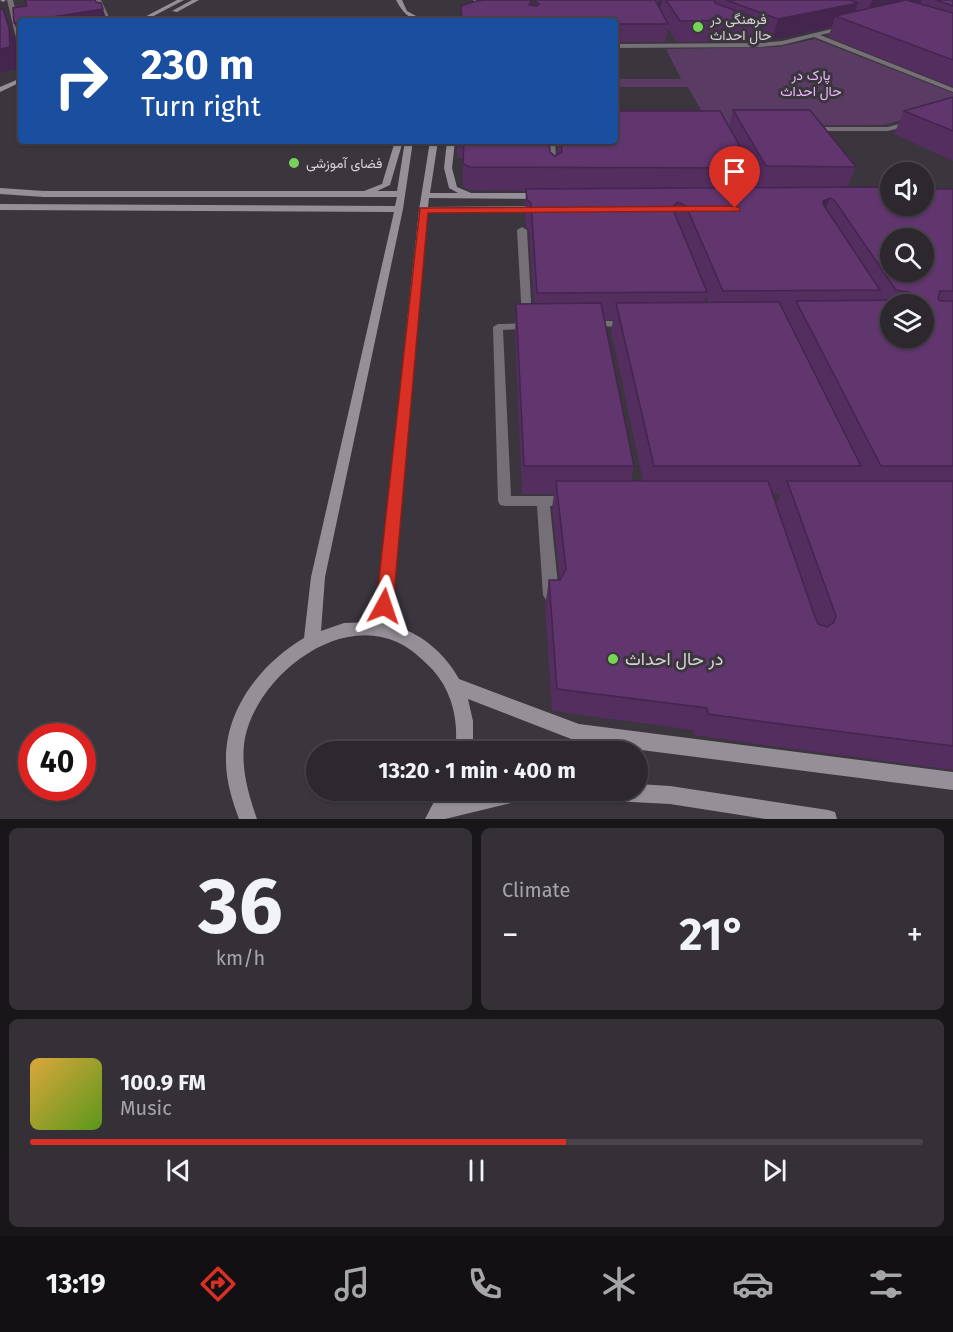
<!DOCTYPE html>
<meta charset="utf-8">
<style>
:root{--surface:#2c282e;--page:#343036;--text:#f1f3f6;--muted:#a6a6aa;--line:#48444a;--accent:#d93025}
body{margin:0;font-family:"Fira Sans",Vazirmatn,sans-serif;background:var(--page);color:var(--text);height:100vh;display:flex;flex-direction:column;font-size:22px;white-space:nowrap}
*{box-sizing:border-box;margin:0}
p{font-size:20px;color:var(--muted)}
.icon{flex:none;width:33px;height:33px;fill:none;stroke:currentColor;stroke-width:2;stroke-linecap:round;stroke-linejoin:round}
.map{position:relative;height:819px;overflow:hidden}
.sheet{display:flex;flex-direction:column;gap:9px;padding:9px;background:#181619;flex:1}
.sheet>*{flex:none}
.hud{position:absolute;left:18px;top:18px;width:600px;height:126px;border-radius:6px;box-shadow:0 2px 4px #0004,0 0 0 2px var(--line);background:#1a4fa0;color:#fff;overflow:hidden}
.fabs{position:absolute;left:880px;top:162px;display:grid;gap:12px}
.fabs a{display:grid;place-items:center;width:54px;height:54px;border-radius:50%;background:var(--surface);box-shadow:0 2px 4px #0004,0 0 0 2px var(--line);font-size:30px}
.speed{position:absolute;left:18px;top:723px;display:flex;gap:12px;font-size:30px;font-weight:700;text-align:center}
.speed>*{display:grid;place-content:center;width:78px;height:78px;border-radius:50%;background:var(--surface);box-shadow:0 2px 4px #0004,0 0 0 2px var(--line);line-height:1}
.speed .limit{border:9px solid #d22;background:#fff;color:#111}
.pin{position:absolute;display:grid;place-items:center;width:51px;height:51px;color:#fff;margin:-62px -26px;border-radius:50% 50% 50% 0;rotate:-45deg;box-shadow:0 0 6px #0007}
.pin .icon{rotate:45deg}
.me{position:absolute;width:66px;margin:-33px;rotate:5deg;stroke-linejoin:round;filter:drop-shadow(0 0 4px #0008)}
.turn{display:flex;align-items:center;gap:21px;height:126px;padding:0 24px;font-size:27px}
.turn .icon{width:78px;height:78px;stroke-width:2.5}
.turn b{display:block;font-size:42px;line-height:51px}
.big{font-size:45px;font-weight:700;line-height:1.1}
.sheet .widget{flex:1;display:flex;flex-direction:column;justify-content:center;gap:9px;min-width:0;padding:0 21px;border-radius:9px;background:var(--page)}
.sheet .dial{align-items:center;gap:0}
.dial b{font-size:78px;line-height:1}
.song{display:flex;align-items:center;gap:18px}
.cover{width:72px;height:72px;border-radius:9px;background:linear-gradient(135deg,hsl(40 70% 55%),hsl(90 70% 35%))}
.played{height:6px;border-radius:3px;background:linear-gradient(90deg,var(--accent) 60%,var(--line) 60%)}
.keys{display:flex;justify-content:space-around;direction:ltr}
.heat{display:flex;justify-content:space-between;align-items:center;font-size:33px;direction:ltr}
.sheet .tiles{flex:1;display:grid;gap:9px;grid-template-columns:1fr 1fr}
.widget:last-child{grid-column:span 2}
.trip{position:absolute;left:306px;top:741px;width:342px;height:60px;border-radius:30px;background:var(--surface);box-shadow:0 2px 4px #0004,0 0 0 2px var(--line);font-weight:700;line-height:60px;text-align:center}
.dock{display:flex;height:96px;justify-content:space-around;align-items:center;background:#121012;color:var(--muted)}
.dock .icon{width:42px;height:42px}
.dock .current{color:var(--accent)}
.dock b{font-size:27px;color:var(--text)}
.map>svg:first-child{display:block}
.green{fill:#5a3b63}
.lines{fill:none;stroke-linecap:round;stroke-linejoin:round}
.street{fill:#747075;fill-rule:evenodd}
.secondary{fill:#959097;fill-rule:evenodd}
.wall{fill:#532e5f;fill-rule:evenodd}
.shaded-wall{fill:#44254d}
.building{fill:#61356e;stroke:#44254d;stroke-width:1.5;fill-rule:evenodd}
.route{fill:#d93025;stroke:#8d1f18;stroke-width:1.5}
.poi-dot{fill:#77d259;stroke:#3b353d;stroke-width:2}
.labels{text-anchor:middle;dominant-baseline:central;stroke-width:6;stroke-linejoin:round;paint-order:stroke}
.far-poi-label{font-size:14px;fill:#d6d2d7;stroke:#3b353d;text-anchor:start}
.far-park-label{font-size:14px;fill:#efbafe;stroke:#3b353d}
.near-poi-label{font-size:18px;fill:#d6d2d7;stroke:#3b353d;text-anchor:start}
</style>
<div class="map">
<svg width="953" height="819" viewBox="0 0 953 819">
<rect width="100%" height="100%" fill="#3b353d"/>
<polygon class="green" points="815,39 953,93 953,106 884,125 710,126 688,87 615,87 615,79 681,79 666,49 778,47"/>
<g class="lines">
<g class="street">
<polygon points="7,0 13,0 21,34 21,48 18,46"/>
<polygon points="95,0 101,0 111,21 105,21"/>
<polygon points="844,26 846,29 820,35 953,88 953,92 814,37 782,45 760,47 615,48 615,44 760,43 782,41"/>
<polygon points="913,120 917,122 916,124 888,131 811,131 807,129 811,127 888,127"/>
<polygon points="547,141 555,141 557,172 550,170"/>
<polygon points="522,227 527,230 532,319 527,322 522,319 517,230"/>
<polygon points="589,321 629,321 634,324 629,327 585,326 584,324"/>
<polygon points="530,323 535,326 534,328 503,330 511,496 570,496 575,497 577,501 575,505 550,506 559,595 556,600 551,602 546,600 543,595 537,506 505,506 500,505 498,501 493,327 498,324"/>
</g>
<g class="secondary">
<polygon points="0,0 6,0 3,2"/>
<polygon points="177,0 184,0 144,21 137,21"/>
<polygon points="192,0 199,0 177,12 172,11"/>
<path d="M396,0H402L407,11L425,21C410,21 402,12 396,0Z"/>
<path d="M474,0H480C471,12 466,21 450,21L465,14Z"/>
<polygon points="21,78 21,82 0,92 0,87"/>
<path d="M395,141H403L390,185L377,191H397L405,141H413L403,209L325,577L321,631L344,623L375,622L419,210L430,141H438L430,193H458L449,188L444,168L447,141H455L452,168L457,187L471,193H542L546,196L542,199L429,198L428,207L542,206L546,209L542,212L427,213L390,625C419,631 445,653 459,679L579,724L953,772V790L579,742L468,699L473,721V752H455C459,722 453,693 433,670C422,659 412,649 397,642C335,614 257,678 245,738C240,766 248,793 257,819H239C232,800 226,781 226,761C225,708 262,663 304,638L311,577L394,212L0,210V204L395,206L397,197H44L0,194V188L44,191H364L382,184Z"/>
<polygon points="638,784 670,786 828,810 835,812 837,819 766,819 670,804 574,799 568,796 565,790 638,790"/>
<polygon points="440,790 460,790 457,797 486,790 537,790 534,796 528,799 445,819 425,819"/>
</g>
</g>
<g class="wall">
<polygon points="534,0 953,0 953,87 828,37 832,27 772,40 757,33 755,41 676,42 668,28 665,42 615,42 615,21 462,21 461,6 537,6 539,4"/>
<polygon points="953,97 953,161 894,134 904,111"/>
<path d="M733,110L856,167L847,188L953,189V770L756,744L694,735L693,730L552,711L545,606L549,580H560L552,508L554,494H522L515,332L516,304H534L529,230L526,226L525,215L526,191L470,190L463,187V158H457V141H549L550,152L555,156L558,154L557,141H615L729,127ZM750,176L756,188H746ZM706,296L708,303H704ZM604,320H613L611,331L643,481H631L634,466ZM772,494H781L776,503Z"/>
</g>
<g class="shaded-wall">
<polygon points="659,0 662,0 661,7 657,8"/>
<polygon points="872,0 922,0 919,7 865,20"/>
<polygon points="858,3 851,22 835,16 832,27 772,40 778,19"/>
<polygon points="3,9 12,30 18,49 20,69 0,72 0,49"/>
<polygon points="103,9 107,21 26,21"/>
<polygon points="21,22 21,39 14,23"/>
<polygon points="830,198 819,224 823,201"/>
<polygon points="678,202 672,228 672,207"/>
</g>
<g class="building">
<polygon points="25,0 95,0 96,2 101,3 103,9 26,21 21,21 21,22 14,23 13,8 27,6"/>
<polygon points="484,0 532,0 529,5 537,6 539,4 534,0 655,0 668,24 615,24 615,21 462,21 461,6 476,1"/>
<polygon points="666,0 714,0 715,3 760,20 680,21"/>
<polygon points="726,0 850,0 858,3 778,19"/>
<polygon points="906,0 953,13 953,60 835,16"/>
<polygon points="936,0 953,0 953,6"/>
<polygon points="3,9 9,28 10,47 0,49 0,10"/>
<polygon points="953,97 953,131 904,111"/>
<polygon points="733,110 810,110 856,167 766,166"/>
<polygon points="615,111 720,111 752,168 470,167 463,164 464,141 549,141 550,152 555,156 562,152 561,141 615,141"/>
<path d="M872,187L891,188V206H924V189H953V291H940L938,299L941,301H953V466H881L796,301L906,300L909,292L896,290L835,201L830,198L823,201V204L880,290L723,291L686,206L678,202L672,207L707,292L537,293L531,203L527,200L526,189ZM891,238H924V272H891ZM891,304H924V338H891Z"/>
<polygon points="779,302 861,466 654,466 616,303"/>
<polygon points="601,303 634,466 524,466 516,304"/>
<polygon points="556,481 768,481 815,617 818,624 827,627 834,622 836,616 787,481 953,481 953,746 773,723 708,714 707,708 557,689 549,580 560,580 566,569"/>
</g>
<polygon class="route" points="735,206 740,208 739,211 428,213 393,606 391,612 384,614 378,612 376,606 420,208"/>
<g class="poi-dot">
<circle cx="698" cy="27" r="6"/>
<circle cx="294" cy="163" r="6"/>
<circle cx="613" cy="659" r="6"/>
</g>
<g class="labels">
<g class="far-poi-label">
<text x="710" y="19">فرهنگی در<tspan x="710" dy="16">حال احداث</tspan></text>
<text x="306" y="163">فضای آموزشی</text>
</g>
<g class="far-park-label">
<text x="811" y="75">پارک در<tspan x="811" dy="16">حال احداث</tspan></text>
</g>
<g class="near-poi-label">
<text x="625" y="659">در حال احداث</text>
</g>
</g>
</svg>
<div class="fabs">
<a><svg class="icon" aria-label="sound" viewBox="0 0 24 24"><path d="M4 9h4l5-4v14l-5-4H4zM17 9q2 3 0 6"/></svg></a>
<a><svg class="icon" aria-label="search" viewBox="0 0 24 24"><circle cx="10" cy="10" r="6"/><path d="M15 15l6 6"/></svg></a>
<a><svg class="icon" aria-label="layers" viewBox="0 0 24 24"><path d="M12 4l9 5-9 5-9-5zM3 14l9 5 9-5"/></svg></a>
</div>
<div class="speed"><div class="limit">40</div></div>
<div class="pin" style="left:735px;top:208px;background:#d93025"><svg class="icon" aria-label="arrive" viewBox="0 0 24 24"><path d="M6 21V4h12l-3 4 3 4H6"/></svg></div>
<svg class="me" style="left:384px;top:606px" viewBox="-20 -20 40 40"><path d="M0-17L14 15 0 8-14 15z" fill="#d93025" stroke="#fff" stroke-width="4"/></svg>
<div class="trip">13:20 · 1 min · 400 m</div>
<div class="hud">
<div class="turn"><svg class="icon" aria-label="right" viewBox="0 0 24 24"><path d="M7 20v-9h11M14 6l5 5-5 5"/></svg><div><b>230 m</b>Turn right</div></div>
</div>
</div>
<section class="sheet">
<div class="tiles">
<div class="widget dial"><b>36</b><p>km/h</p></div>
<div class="widget"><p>Climate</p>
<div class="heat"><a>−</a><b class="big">21°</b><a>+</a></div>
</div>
<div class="widget">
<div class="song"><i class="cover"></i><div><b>100.9 FM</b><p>Music</p></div></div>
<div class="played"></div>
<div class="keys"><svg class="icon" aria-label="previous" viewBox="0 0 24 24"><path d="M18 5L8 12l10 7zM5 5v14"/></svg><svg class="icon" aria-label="pause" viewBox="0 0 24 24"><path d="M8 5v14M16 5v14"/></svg><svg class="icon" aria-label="next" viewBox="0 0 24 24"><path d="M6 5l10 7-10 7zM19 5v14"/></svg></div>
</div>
</div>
</section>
<nav class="dock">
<b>13:19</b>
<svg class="icon current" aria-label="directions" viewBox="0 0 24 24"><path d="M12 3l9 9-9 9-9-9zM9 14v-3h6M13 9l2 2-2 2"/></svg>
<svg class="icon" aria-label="music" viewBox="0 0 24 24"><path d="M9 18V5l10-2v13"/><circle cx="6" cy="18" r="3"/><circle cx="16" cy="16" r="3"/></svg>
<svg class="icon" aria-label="phone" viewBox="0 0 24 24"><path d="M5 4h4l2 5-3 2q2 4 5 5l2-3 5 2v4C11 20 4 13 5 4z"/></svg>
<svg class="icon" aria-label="climate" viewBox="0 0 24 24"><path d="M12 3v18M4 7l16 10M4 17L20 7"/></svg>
<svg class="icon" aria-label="car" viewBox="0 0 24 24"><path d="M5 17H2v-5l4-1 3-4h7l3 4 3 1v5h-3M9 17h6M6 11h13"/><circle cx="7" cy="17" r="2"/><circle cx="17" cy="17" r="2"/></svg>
<svg class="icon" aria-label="filters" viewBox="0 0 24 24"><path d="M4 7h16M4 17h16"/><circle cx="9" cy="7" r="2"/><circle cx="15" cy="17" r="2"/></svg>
</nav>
